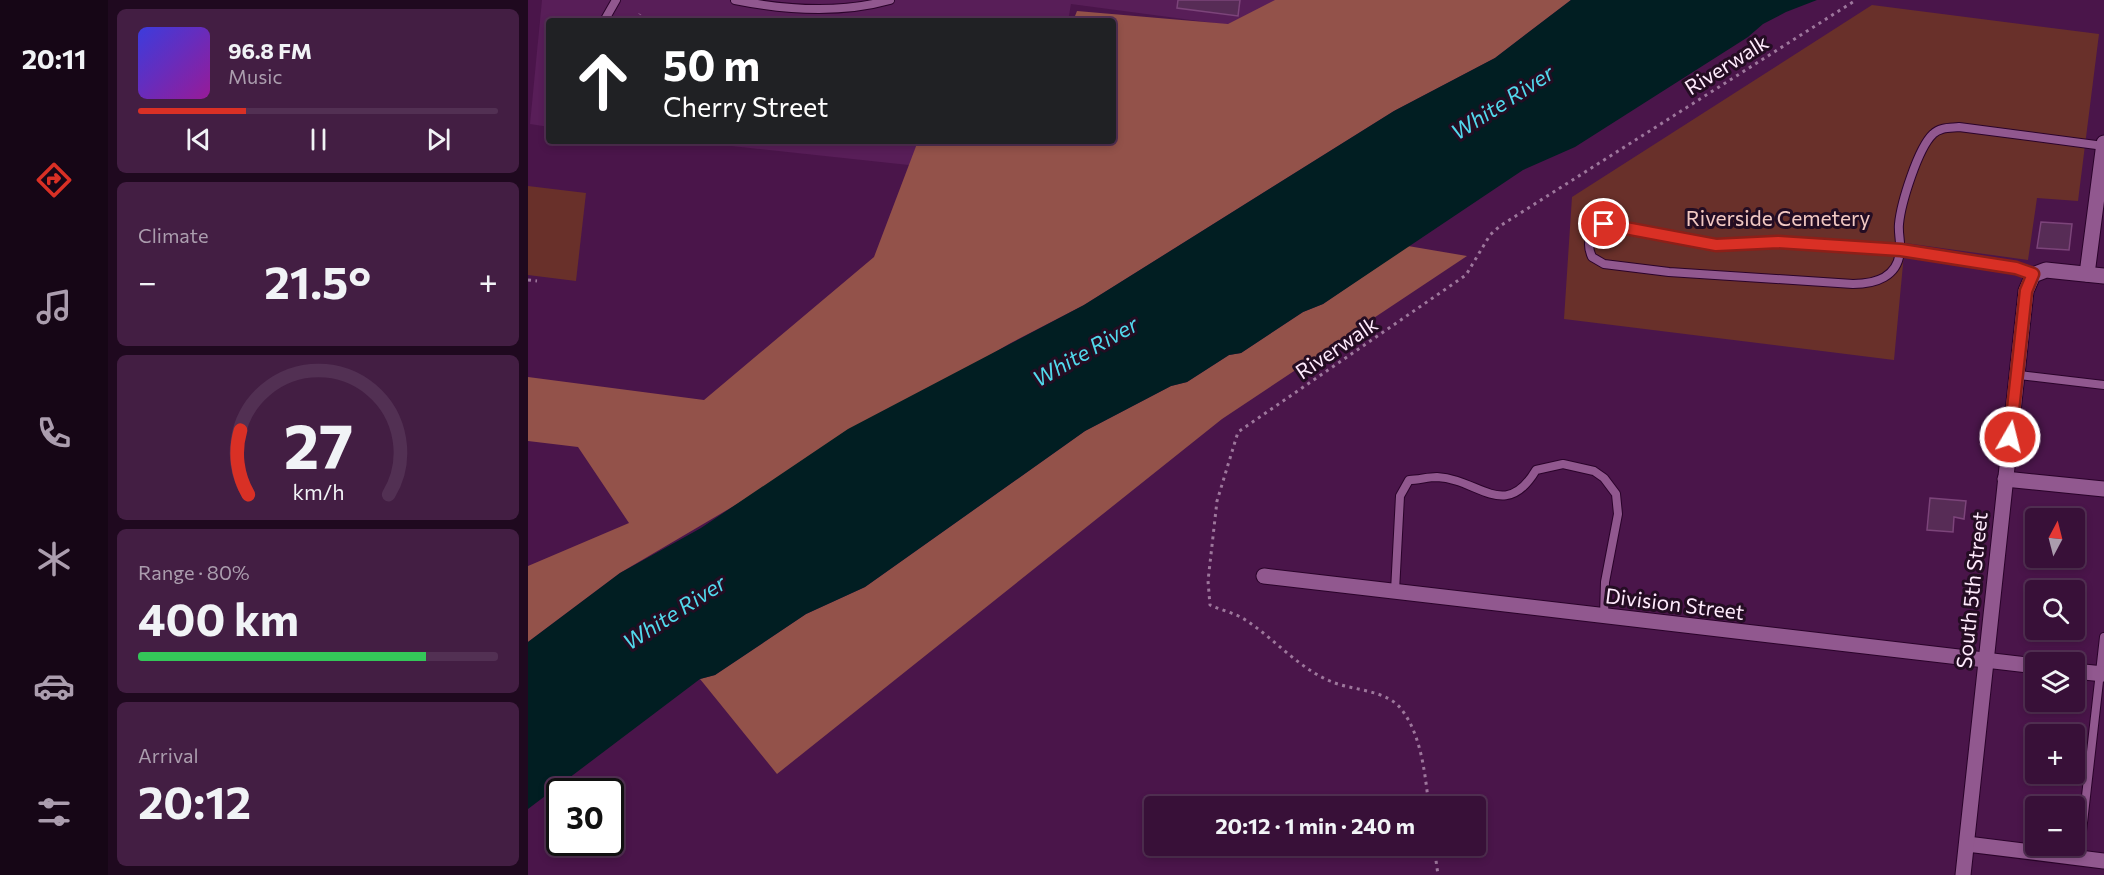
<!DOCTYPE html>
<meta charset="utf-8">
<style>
:root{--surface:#381038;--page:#431e43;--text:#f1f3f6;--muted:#ab9dae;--line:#523053;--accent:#d93025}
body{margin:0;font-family:Commissioner,sans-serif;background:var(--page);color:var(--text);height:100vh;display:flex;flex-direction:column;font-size:22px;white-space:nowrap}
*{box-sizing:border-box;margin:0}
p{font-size:20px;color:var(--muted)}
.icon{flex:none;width:33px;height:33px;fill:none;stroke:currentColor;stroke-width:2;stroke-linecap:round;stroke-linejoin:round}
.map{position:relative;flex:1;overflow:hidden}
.side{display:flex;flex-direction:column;gap:9px;padding:9px;background:#1f091f;width:420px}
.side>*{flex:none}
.top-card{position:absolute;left:18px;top:18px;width:570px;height:126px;border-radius:6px;box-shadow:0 3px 9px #0003,0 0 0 2px var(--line);background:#202124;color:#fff;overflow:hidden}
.needle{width:39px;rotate:7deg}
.controls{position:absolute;left:1497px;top:508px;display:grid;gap:12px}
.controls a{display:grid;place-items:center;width:60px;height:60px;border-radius:6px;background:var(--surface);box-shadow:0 3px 9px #0003,0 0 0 2px var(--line);font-size:30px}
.speed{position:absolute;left:18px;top:778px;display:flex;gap:12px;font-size:30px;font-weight:700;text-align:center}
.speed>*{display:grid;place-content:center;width:78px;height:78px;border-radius:50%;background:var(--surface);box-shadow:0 3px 9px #0003,0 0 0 2px var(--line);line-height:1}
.speed .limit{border:3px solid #111;border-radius:9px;background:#fff;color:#111}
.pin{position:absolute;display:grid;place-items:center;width:51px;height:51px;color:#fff;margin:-26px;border:3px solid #fff;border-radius:50%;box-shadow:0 2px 6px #0007}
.me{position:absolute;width:66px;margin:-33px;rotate:8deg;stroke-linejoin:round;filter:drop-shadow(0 0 4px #0008)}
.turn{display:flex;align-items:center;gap:21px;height:126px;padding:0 18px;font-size:27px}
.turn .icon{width:78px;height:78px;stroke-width:2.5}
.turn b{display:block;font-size:42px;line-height:51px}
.big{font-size:45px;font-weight:700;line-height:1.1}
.side .widget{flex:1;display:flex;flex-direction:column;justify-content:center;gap:9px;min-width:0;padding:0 21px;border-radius:9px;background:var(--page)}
.side .dial{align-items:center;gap:0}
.dial svg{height:156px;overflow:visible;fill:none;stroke:var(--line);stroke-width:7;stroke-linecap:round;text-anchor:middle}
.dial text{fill:var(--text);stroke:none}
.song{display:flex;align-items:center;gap:18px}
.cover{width:72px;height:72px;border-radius:9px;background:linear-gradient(135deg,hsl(240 70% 55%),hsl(300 70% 35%))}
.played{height:6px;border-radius:3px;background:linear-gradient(90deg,var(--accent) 30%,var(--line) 30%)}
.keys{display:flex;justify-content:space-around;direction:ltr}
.heat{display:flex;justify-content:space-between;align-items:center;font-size:33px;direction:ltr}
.charge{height:9px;border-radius:4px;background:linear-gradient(90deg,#34c759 80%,var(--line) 0)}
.trip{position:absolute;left:616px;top:796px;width:342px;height:60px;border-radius:6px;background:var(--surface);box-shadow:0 3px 9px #0003,0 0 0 2px var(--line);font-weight:700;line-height:60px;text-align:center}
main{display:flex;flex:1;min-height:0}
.tab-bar{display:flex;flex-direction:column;width:108px;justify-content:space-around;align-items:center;background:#160616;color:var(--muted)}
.tab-bar .icon{width:42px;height:42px}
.tab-bar .current{color:var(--accent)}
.tab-bar b{font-size:27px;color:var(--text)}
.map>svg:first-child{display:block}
.built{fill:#581e58}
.green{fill:#69302a}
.forest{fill:#93524a}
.water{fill:#011e22}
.building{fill:#572c56;stroke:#7c447a;stroke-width:1.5}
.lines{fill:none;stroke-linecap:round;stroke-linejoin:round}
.service-casing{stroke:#2a032a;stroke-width:10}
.minor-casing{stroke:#2a032a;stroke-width:17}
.path{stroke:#9d779c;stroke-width:3;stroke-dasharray:3 4.5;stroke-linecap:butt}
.service{stroke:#91588f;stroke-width:8}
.minor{stroke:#91588f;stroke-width:15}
.route-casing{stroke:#8d1f18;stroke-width:15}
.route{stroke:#d93025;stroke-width:10}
.labels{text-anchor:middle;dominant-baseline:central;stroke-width:6;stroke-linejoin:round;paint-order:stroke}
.street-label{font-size:21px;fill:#ffebfd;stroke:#240d23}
.park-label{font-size:21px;fill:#f2c9c3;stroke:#240d23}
.water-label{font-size:22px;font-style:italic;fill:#52d9ec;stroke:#240d23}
</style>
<main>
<nav class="tab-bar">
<b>20:11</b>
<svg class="icon current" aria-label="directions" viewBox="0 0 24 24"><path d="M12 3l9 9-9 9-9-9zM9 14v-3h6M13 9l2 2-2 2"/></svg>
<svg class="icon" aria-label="music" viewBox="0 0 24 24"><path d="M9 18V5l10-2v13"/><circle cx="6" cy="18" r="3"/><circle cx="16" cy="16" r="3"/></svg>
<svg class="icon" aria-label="phone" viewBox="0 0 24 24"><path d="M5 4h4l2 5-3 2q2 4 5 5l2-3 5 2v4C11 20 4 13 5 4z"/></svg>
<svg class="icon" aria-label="climate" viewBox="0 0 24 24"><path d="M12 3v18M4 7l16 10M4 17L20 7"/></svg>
<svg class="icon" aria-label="car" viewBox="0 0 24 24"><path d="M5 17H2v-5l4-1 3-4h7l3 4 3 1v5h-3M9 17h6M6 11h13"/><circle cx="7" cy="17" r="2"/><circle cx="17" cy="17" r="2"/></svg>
<svg class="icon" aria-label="filters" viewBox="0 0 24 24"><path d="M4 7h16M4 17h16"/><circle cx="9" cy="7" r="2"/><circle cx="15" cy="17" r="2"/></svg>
</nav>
<section class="side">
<div class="widget">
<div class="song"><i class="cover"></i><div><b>96.8 FM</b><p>Music</p></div></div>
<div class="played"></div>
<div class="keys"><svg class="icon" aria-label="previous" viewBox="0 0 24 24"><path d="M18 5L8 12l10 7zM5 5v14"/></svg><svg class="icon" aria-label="pause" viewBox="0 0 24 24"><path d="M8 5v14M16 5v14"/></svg><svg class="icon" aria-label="next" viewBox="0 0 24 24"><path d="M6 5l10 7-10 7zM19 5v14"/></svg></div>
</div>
<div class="widget"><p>Climate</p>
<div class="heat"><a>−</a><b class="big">21.5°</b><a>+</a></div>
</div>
<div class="widget dial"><svg viewBox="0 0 100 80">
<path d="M14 69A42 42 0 1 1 86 69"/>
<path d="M14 69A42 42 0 0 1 10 36" stroke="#d93025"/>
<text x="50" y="56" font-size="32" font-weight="700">27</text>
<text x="50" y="72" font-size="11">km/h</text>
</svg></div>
<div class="widget"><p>Range · 80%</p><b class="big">400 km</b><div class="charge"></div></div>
<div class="widget"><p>Arrival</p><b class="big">20:12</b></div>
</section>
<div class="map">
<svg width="1576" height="875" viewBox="0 0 1576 875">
<rect width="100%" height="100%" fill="#4a154a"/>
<g class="built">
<polygon points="14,0 794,0 790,37 543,4 540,21 21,21 21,127 2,124"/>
<polygon points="156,141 526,141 521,180"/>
</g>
<g class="green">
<polygon points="1344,5 1571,34 1550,201 1509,198 1500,260 1377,243 1366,360 1036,319 1044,197"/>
<polygon points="0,186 58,193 48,281 0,275"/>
</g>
<g class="forest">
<polygon points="747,0 1043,0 967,58 866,111 556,305 481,344 92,573 0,642 0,566 101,523 50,447 0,441 0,377 176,400 346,257 390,141 498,145 500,141 585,141 585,21 545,21 549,11 700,24"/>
<polygon points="880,246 939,256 694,419 249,774 172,679 187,675 278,614 337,587 557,431 643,386 659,382 701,355 713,353 775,312 795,304"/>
</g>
<polygon class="water" points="1043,0 1289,0 1258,12 1235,24 1220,37 1047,147 995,170 795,304 775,312 713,353 701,355 659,382 643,386 557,431 337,587 278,614 187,675 172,679 0,809 0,642 92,573 173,528 320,429 556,305 866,111 967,58"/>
<g class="building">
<polygon points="650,0 712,0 710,16 649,8"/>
<polygon points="1513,222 1544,224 1541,250 1509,248"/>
<polygon points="1402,498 1438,501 1436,519 1426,517 1425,532 1399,530"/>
</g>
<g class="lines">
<g class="service-casing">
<g id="service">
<path d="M207,0C257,10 312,14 362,0"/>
<polyline points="76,21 88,0"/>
<path d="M1505,275L1488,268L1373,250L1250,242L1188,245L1076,224C1061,228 1058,244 1064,257L1076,264L1141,272L1325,284C1347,284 1370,277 1372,251C1373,242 1370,233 1371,224C1373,203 1390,148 1405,134C1412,127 1422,128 1431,127L1576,146"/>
<polyline points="1491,375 1576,385"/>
<path d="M867,591L872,496L881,480C890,480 900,477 909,477C951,479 977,522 1008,470L1035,464L1066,471L1076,478L1088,494L1090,514L1077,582L1076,616"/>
<polyline points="1551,858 1576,637"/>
</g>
</g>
<g class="minor-casing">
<g id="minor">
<polyline points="1559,274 1576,143"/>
<polyline points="1477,479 1576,489"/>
<polyline points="736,576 1508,666"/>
<polyline points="1546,671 1576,674"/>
<polyline points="1439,844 1576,861"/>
<polyline points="1435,875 1498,291 1505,275 1518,270 1576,276"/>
</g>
</g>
<g class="path">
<polyline points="108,21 112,14"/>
<polyline points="0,280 9,281"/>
<path d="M901,807C897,775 894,737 874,710C859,689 824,691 802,681C769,667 746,638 716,619C706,613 693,610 682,605L680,581L689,501L710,432L938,275L962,235L972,226L1328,0"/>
<polyline points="906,846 910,875"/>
</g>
<use href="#service" class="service"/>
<use href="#minor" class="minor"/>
</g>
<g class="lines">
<g class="route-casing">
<polyline id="route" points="1076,224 1188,245 1250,242 1373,250 1488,268 1505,274 1498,291 1482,437"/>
</g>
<use href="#route" class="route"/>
</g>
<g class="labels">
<g class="street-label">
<text transform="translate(1198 64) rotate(-32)">Riverwalk</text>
<text transform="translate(808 347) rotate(-34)">Riverwalk</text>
<text transform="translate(1443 590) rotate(-84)">South 5th Street</text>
<text transform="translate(1147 603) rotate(7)">Division Street</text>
</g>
<g class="park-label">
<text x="1250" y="217">Riverside Cemetery</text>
</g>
<g class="water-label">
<text transform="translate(974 102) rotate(-33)">White River</text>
<text transform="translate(557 351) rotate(-30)">White River</text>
<text transform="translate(146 612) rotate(-33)">White River</text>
</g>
</g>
</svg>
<div class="controls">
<a><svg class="needle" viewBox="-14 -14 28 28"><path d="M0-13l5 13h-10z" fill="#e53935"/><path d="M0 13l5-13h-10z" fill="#ab9dae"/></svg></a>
<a><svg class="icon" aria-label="search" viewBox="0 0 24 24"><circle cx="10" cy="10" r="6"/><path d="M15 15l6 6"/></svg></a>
<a><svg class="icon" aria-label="layers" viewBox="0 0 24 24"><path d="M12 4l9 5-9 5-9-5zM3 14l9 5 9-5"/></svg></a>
<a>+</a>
<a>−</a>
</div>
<div class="speed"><div class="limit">30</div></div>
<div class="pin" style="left:1076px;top:224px;background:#d93025"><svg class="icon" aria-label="arrive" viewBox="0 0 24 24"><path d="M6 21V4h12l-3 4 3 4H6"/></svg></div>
<svg class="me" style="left:1482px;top:437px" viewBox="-20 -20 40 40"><circle r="17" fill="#d93025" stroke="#fff" stroke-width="3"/><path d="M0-11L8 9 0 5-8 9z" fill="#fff"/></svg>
<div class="trip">20:12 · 1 min · 240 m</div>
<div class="top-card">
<div class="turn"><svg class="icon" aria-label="ahead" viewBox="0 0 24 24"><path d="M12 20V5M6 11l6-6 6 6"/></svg><div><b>50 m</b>Cherry Street</div></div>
</div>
</div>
</main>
